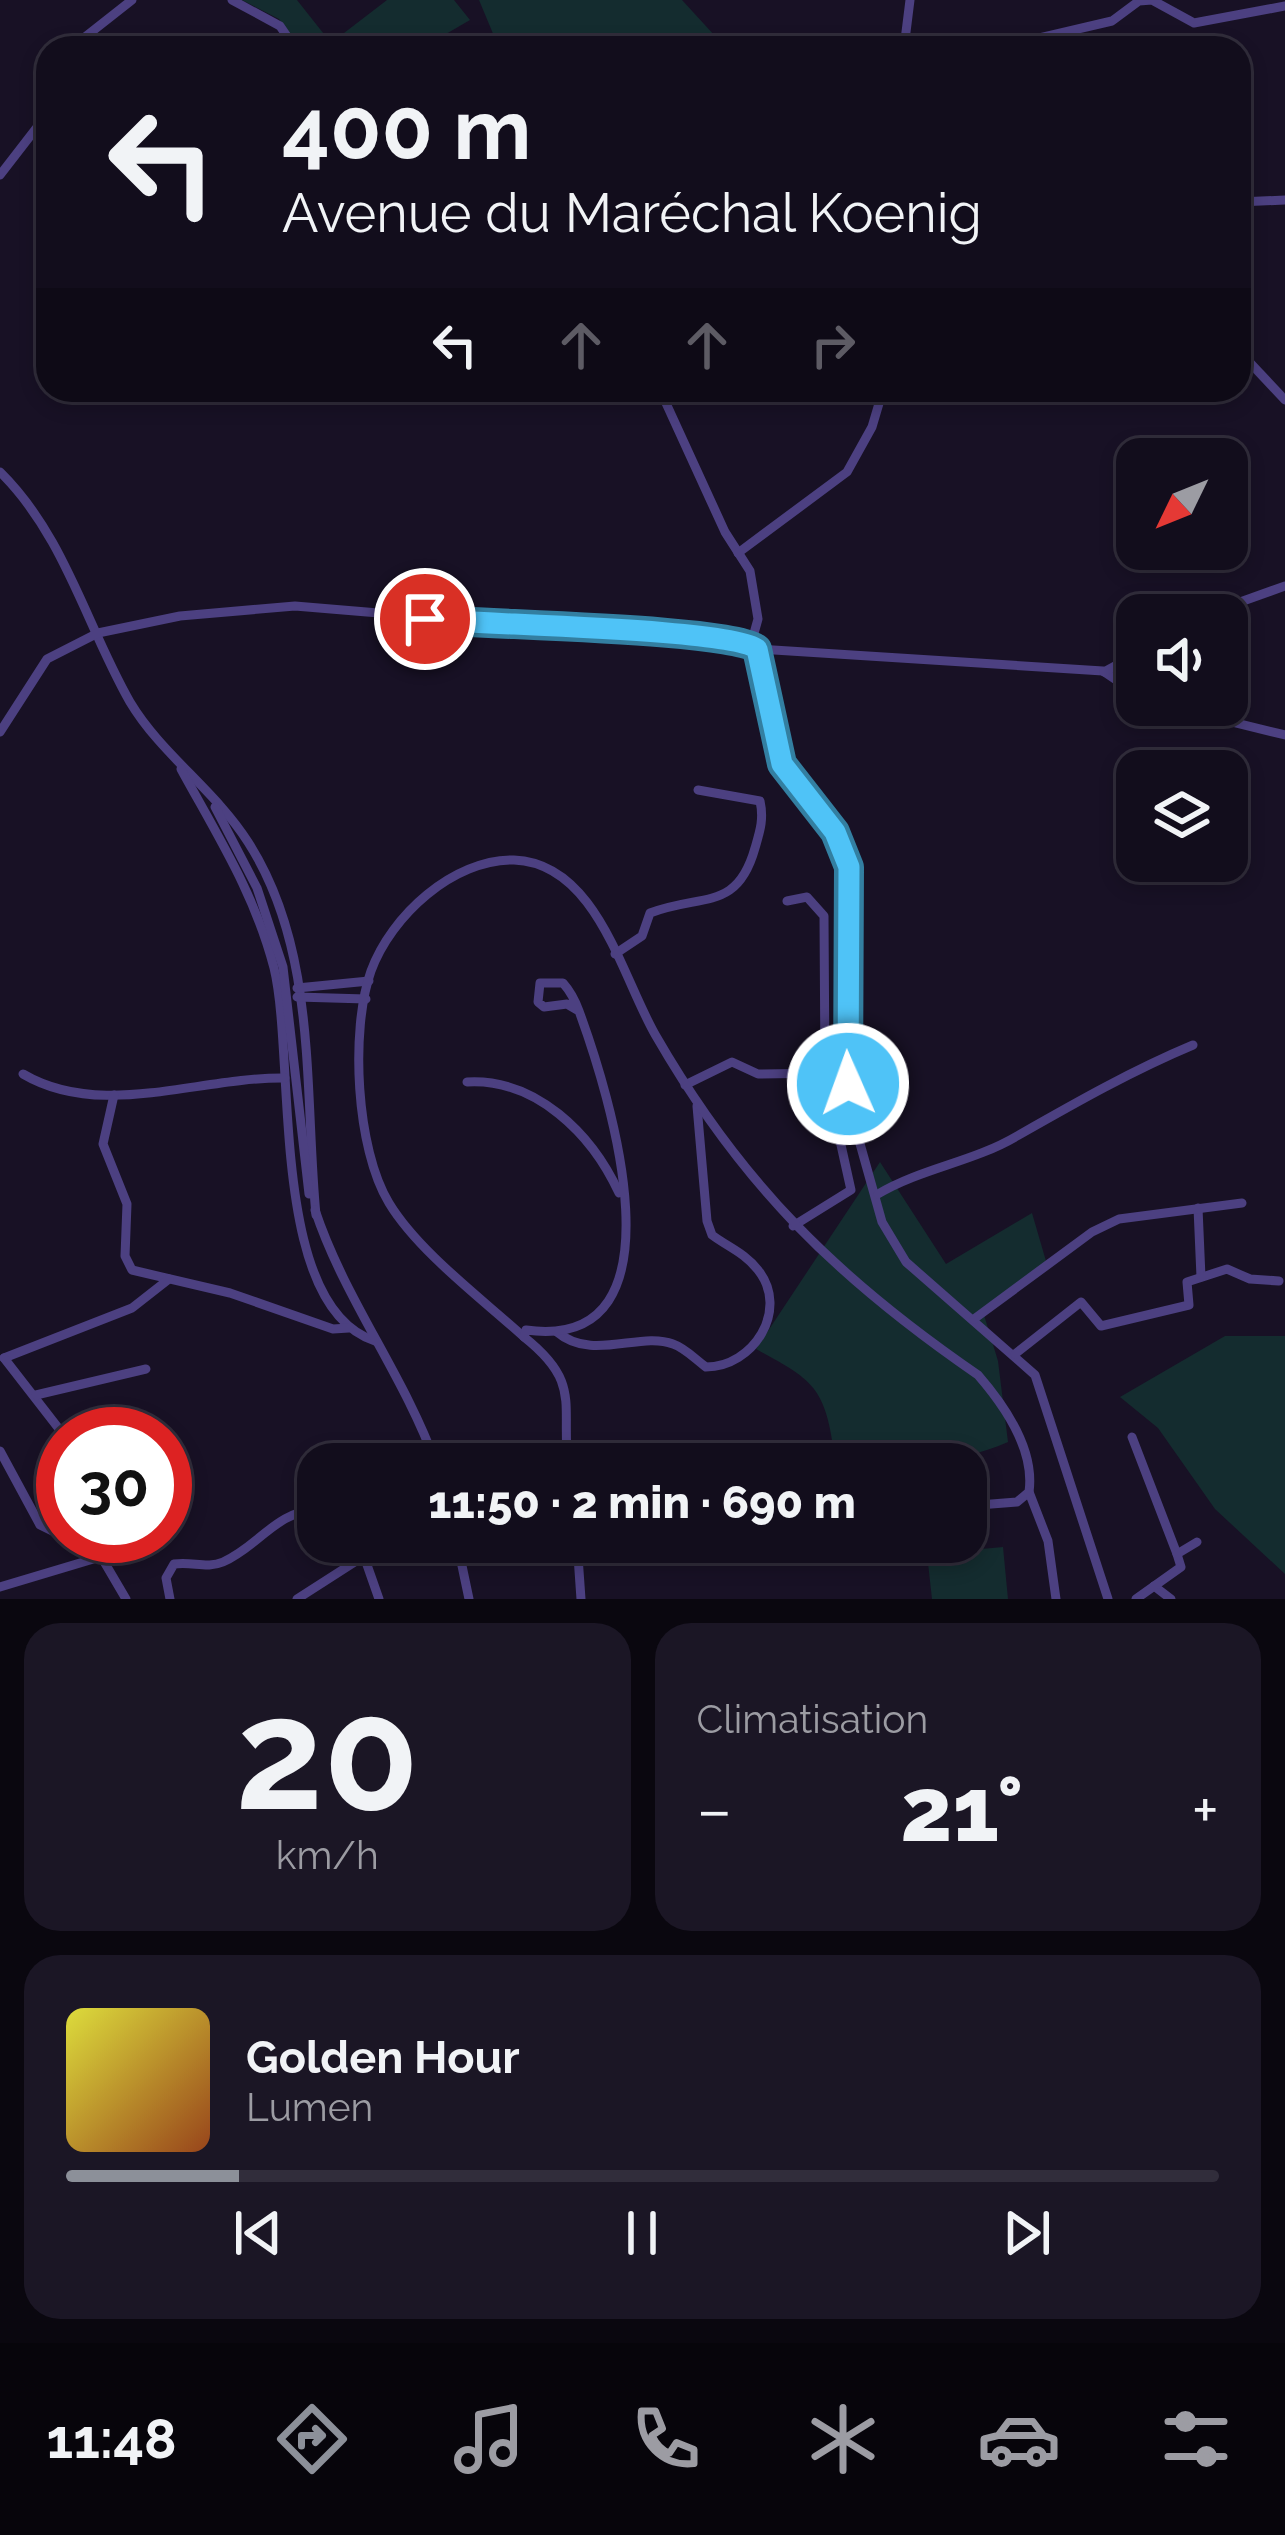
<!DOCTYPE html>
<html lang="fr">
<meta charset="utf-8">
<style>
:root{--surface:#120d1c;--page:#1b1625;--text:#f1f3f6;--muted:#9c9ca3;--line:#312d3b;--accent:#8c9099}
body{margin:0;font-family:Raleway,sans-serif;background:var(--page);color:var(--text);height:100vh;display:flex;flex-direction:column;font-size:45px;white-space:nowrap}
*{box-sizing:border-box;margin:0}
p{font-size:39px;color:var(--muted)}
.icon{flex:none;width:66px;height:66px;fill:none;stroke:currentColor;stroke-width:2;stroke-linecap:round;stroke-linejoin:round}
.map{position:relative;height:1599px;overflow:hidden}
.panel{display:flex;flex-direction:column;gap:24px;padding:24px;background:#0a070f;flex:1}
.panel>*{flex:none}
.top-card{position:absolute;left:36px;top:36px;width:1215px;height:366px;border-radius:36px;box-shadow:0 6px 18px #0003,0 0 0 3px var(--line);background:#120d1c;color:var(--text);overflow:hidden}
.needle{width:78px;rotate:227deg}
.tools{position:absolute;left:1116px;top:438px;display:grid;gap:24px}
.tools a{display:grid;place-items:center;width:132px;height:132px;border-radius:24px;background:var(--surface);box-shadow:0 6px 18px #0003,0 0 0 3px var(--line);font-size:60px}
.speed{position:absolute;left:36px;top:1407px;display:flex;gap:24px;font-size:60px;font-weight:700;text-align:center}
.speed>*{display:grid;place-content:center;width:156px;height:156px;border-radius:50%;background:var(--surface);box-shadow:0 6px 18px #0003,0 0 0 3px var(--line);line-height:1}
.speed .limit{border:18px solid #d22;background:#fff;color:#111}
.pin{position:absolute;display:grid;place-items:center;width:102px;height:102px;color:#fff;margin:-51px;border:6px solid #fff;border-radius:50%;box-shadow:0 3px 12px #0007}
.me{position:absolute;width:132px;margin:-66px;rotate:358deg;stroke-linejoin:round;filter:drop-shadow(0 0 9px #0008)}
.turn{display:flex;align-items:center;gap:42px;height:252px;padding:0 48px;font-size:54px}
.turn .icon{width:156px;height:156px;stroke-width:2.5}
.turn b{display:block;font-size:84px;line-height:102px}
.lanes{display:flex;align-items:center;height:114px;padding:0 48px;background:#0003;justify-content:center;gap:60px;direction:ltr}
.lanes .off{opacity:.35}
.big{font-size:90px;font-weight:800;line-height:1.1}
.panel .widget{flex:1;display:flex;flex-direction:column;justify-content:center;gap:18px;min-width:0;padding:0 42px;border-radius:36px;background:var(--page)}
.panel .dial{align-items:center;gap:0}
.dial b{font-size:156px;line-height:1}
.song{display:flex;align-items:center;gap:36px}
.cover{width:144px;height:144px;border-radius:18px;background:linear-gradient(135deg,hsl(60 70% 55%),hsl(20 70% 35%))}
.played{height:12px;border-radius:6px;background:linear-gradient(90deg,var(--accent) 15%,var(--line) 15%)}
.keys{display:flex;justify-content:space-around;direction:ltr}
.heat{display:flex;justify-content:space-between;align-items:center;font-size:66px;direction:ltr}
.panel .tiles{flex:1;display:grid;gap:24px;grid-template-columns:1fr 1fr}
.widget:last-child{grid-column:span 2}
.trip{position:absolute;left:297px;top:1443px;width:690px;height:120px;border-radius:36px;background:var(--surface);box-shadow:0 6px 18px #0003,0 0 0 3px var(--line);font-weight:800;line-height:120px;text-align:center}
.menu{display:flex;height:192px;justify-content:space-around;align-items:center;background:#07050b;color:var(--muted)}
.menu .icon{width:84px;height:84px}
.menu .active{color:var(--accent)}
.menu b{font-size:54px;color:var(--text)}
.map>svg:first-child{display:block}
.green{fill:#142c2f}
.lines{fill:none;stroke-linecap:round;stroke-linejoin:round}
.minor{stroke:#4c4081;stroke-width:9}
.route-casing{stroke:#337fa1;stroke-width:30}
.route{stroke:#4fc3f7;stroke-width:21}
</style>
<div class="map">
<svg width="1285" height="1599" viewBox="0 0 1285 1599">
<rect width="100%" height="100%" fill="#181125"/>
<g class="green">
<polygon points="242,0 297,0 331,43 387,0 454,0 470,20 422,48 299,48 279,19"/>
<polygon points="479,0 682,0 726,48 499,48"/>
<path d="M880,1162L946,1264L1032,1213L1048,1268L984,1315L998,1361L1008,1442C947,1469 897,1458 833,1445C824,1384 808,1378 756,1349Z"/>
<polygon points="1225,1336 1285,1336 1285,1574 1215,1509 1158,1428 1120,1397"/>
<polygon points="1003,1547 1008,1599 932,1599 927,1554"/>
</g>
<g class="lines">
<g class="minor">
<polyline points="232,0 280,26 295,48"/>
<polyline points="905,40 1005,46 1112,21 1139,1 1152,0 1194,23 1285,6"/>
<polyline points="71,48 132,0"/>
<polyline points="904,48 910,0"/>
<polyline points="0,175 48,113"/>
<polyline points="1239,202 1285,200"/>
<polyline points="1239,351 1285,400"/>
<polyline points="660,390 725,532 750,571 758,619 751,644"/>
<path d="M0,472C65,536 86,625 130,702C161,754 215,790 248,842C318,951 304,1090 316,1215"/>
<polyline points="738,553 847,472 872,427 883,390"/>
<polyline points="1204,615 1285,586"/>
<polyline points="751,644 759,654 782,764 835,831 849,867 846,1061 857,1133 882,1222 906,1262 1035,1375 1108,1599"/>
<polyline points="757,649 1103,671 1137,694"/>
<polyline points="1104,672 1137,654"/>
<polyline points="1163,705 1285,735"/>
<polyline points="0,732 47,659 98,633 180,616 295,606 751,644"/>
<path d="M181,769C217,835 255,894 274,968C296,1058 268,1306 375,1341"/>
<polyline points="215,807 257,888 283,967 309,1194"/>
<path d="M615,954L642,936L650,913C702,893 737,912 755,848C760,831 764,819 760,801L698,790"/>
<polyline points="297,988 369,981"/>
<polyline points="297,997 366,999"/>
<path d="M23,1074C101,1120 198,1077 285,1078"/>
<path d="M467,1082C536,1078 592,1134 619,1193"/>
<polyline points="685,1085 732,1062 758,1074 825,1073 824,916 807,897 787,901"/>
<polyline points="114,1095 103,1144 127,1204 125,1256 132,1270 230,1293 333,1329 349,1328"/>
<path d="M878,1194C922,1168 973,1162 1017,1136C1075,1103 1131,1071 1193,1045"/>
<polyline points="1198,1208 1201,1277"/>
<path d="M315,1210C345,1300 404,1375 436,1464"/>
<polyline points="793,1226 851,1190 825,1073"/>
<polyline points="974,1319 1092,1232 1119,1219 1242,1203"/>
<path d="M557,1332C592,1362 640,1331 673,1344C685,1348 695,1359 706,1367C753,1367 790,1310 758,1270C745,1253 728,1247 712,1235L707,1221L697,1106"/>
<path d="M524,1337C481,1298 418,1251 389,1203C356,1149 350,1030 371,971C391,916 453,859 514,860C597,863 622,978 656,1036C742,1185 837,1278 978,1375C1004,1405 1035,1450 1029,1492L1017,1502L966,1506"/>
<polyline points="1015,1354 1081,1302 1101,1326 1189,1305 1187,1282 1227,1269 1250,1279 1279,1281"/>
<polyline points="4,1358 132,1308 169,1279"/>
<polyline points="4,1358 63,1434"/>
<polyline points="36,1395 146,1369"/>
<polyline points="1132,1437 1177,1554"/>
<polyline points="0,1451 40,1525 97,1553"/>
<path d="M568,1464C561,1404 582,1383 524,1337L526,1330C692,1353 608,1090 579,1011C575,1000 571,992 563,983H540L538,1002L544,1007L567,1004L579,1011"/>
<polyline points="1029,1492 1048,1541 1056,1599"/>
<polyline points="89,1536 126,1599"/>
<polyline points="359,1542 379,1599"/>
<polyline points="457,1542 469,1599"/>
<polyline points="577,1542 581,1599"/>
<polyline points="1154,1586 1171,1599"/>
<polyline points="0,1587 100,1557"/>
<path d="M170,1599L166,1578L174,1564C192,1561 207,1569 223,1562C259,1546 275,1512 318,1509"/>
<polyline points="297,1599 364,1556"/>
<polyline points="1136,1599 1181,1567 1177,1554 1197,1542"/>
</g>
</g>
<g class="lines">
<g class="route-casing">
<path id="route" d="M425,619C480,625 730,628 757,649L782,764L835,832L849,867L848,1084"/>
</g>
<use href="#route" class="route"/>
</g>
</svg>
<div class="tools">
<a><svg class="needle" viewBox="-14 -14 28 28"><path d="M0-13l5 13h-10z" fill="#e53935"/><path d="M0 13l5-13h-10z" fill="#9c9ca3"/></svg></a>
<a><svg class="icon" aria-label="sound" viewBox="0 0 24 24"><path d="M4 9h4l5-4v14l-5-4H4zM17 9q2 3 0 6"/></svg></a>
<a><svg class="icon" aria-label="layers" viewBox="0 0 24 24"><path d="M12 4l9 5-9 5-9-5zM3 14l9 5 9-5"/></svg></a>
</div>
<div class="speed"><div class="limit">30</div></div>
<div class="pin" style="left:425px;top:619px;background:#d93025"><svg class="icon" aria-label="arrive" viewBox="0 0 24 24"><path d="M6 21V4h12l-3 4 3 4H6"/></svg></div>
<svg class="me" style="left:848px;top:1084px" viewBox="-20 -20 40 40"><circle r="17" fill="#4fc3f7" stroke="#fff" stroke-width="3"/><path d="M0-11L8 9 0 5-8 9z" fill="#fff"/></svg>
<div class="trip">11:50 · 2 min · 690 m</div>
<div class="top-card">
<div class="turn"><svg class="icon" aria-label="left" viewBox="0 0 24 24"><path d="M17 20v-9H6M10 6l-5 5 5 5"/></svg><div><b>400 m</b>Avenue du Maréchal Koenig</div></div>
<div class="lanes"><svg class="icon" aria-label="left" viewBox="0 0 24 24"><path d="M17 20v-9H6M10 6l-5 5 5 5"/></svg><svg class="icon off" aria-label="ahead" viewBox="0 0 24 24"><path d="M12 20V5M6 11l6-6 6 6"/></svg><svg class="icon off" aria-label="ahead" viewBox="0 0 24 24"><path d="M12 20V5M6 11l6-6 6 6"/></svg><svg class="icon off" aria-label="right" viewBox="0 0 24 24"><path d="M7 20v-9h11M14 6l5 5-5 5"/></svg></div>
</div>
</div>
<section class="panel">
<div class="tiles">
<div class="widget dial"><b>20</b><p>km/h</p></div>
<div class="widget"><p>Climatisation</p>
<div class="heat"><a>−</a><b class="big">21°</b><a>+</a></div>
</div>
<div class="widget">
<div class="song"><i class="cover"></i><div><b>Golden Hour</b><p>Lumen</p></div></div>
<div class="played"></div>
<div class="keys"><svg class="icon" aria-label="previous" viewBox="0 0 24 24"><path d="M18 5L8 12l10 7zM5 5v14"/></svg><svg class="icon" aria-label="pause" viewBox="0 0 24 24"><path d="M8 5v14M16 5v14"/></svg><svg class="icon" aria-label="next" viewBox="0 0 24 24"><path d="M6 5l10 7-10 7zM19 5v14"/></svg></div>
</div>
</div>
</section>
<nav class="menu">
<b>11:48</b>
<svg class="icon active" aria-label="directions" viewBox="0 0 24 24"><path d="M12 3l9 9-9 9-9-9zM9 14v-3h6M13 9l2 2-2 2"/></svg>
<svg class="icon" aria-label="music" viewBox="0 0 24 24"><path d="M9 18V5l10-2v13"/><circle cx="6" cy="18" r="3"/><circle cx="16" cy="16" r="3"/></svg>
<svg class="icon" aria-label="phone" viewBox="0 0 24 24"><path d="M5 4h4l2 5-3 2q2 4 5 5l2-3 5 2v4C11 20 4 13 5 4z"/></svg>
<svg class="icon" aria-label="climate" viewBox="0 0 24 24"><path d="M12 3v18M4 7l16 10M4 17L20 7"/></svg>
<svg class="icon" aria-label="car" viewBox="0 0 24 24"><path d="M5 17H2v-5l4-1 3-4h7l3 4 3 1v5h-3M9 17h6M6 11h13"/><circle cx="7" cy="17" r="2"/><circle cx="17" cy="17" r="2"/></svg>
<svg class="icon" aria-label="filters" viewBox="0 0 24 24"><path d="M4 7h16M4 17h16"/><circle cx="9" cy="7" r="2"/><circle cx="15" cy="17" r="2"/></svg>
</nav>
